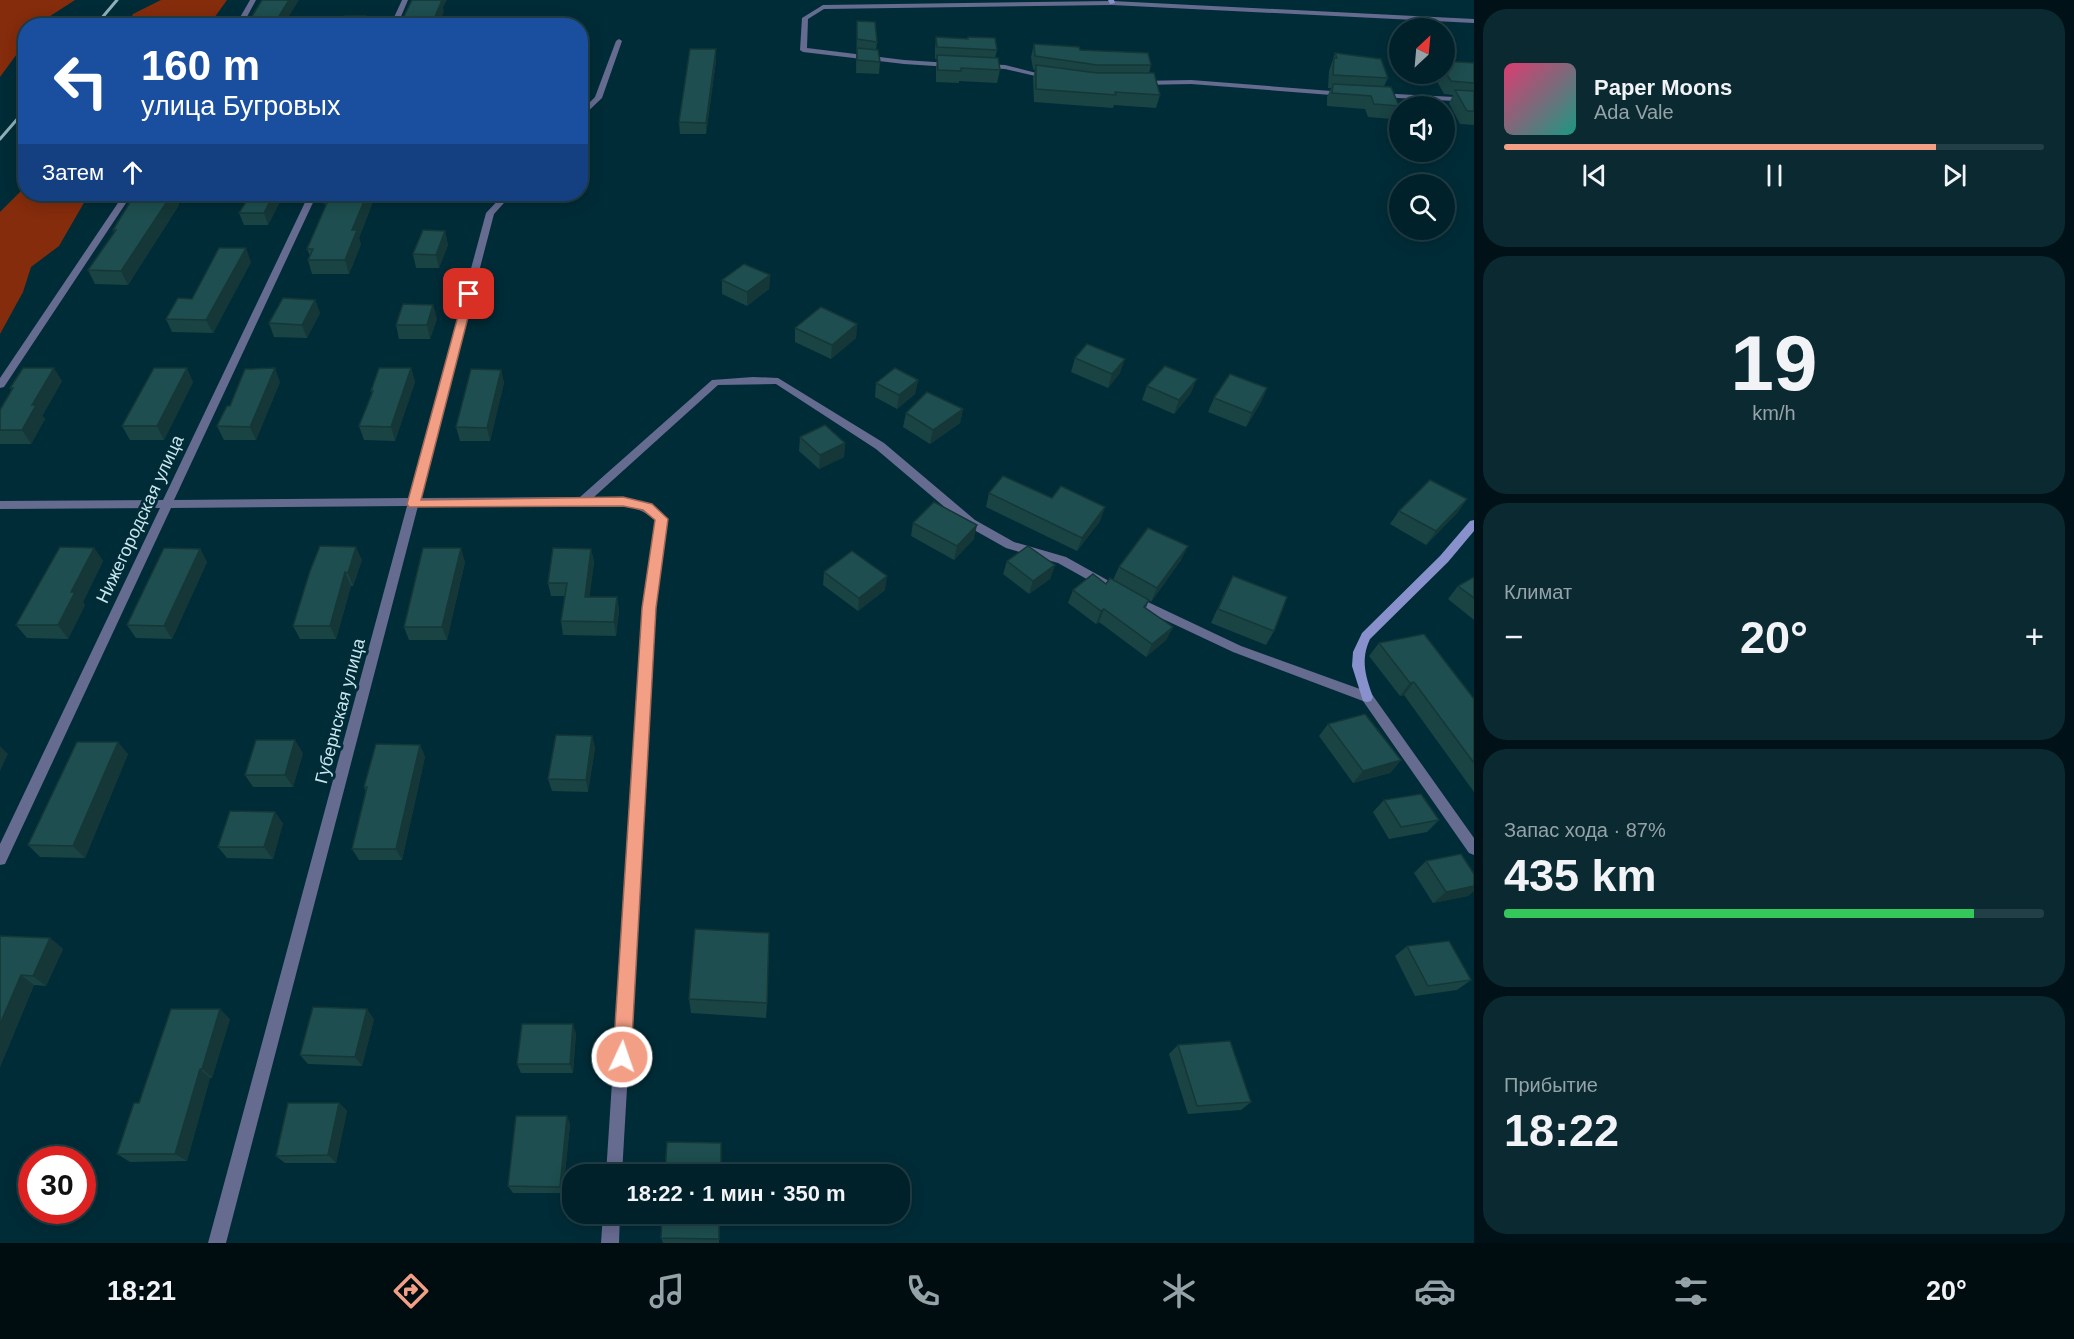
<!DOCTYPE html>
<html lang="ru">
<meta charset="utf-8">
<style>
:root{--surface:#002129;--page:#0a2931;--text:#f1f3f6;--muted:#95a3a8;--line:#223e46;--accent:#f39f85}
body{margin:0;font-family:Arial,sans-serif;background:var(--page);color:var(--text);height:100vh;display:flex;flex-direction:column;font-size:22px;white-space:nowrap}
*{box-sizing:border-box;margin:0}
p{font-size:20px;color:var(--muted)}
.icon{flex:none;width:33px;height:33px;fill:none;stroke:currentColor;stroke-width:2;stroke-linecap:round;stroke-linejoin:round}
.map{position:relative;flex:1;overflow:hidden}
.side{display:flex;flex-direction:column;gap:9px;padding:9px;background:#001217;width:600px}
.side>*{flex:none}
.banner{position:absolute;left:18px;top:18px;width:570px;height:183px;border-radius:24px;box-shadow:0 3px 15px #0003,0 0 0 2px var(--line);background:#1a4fa0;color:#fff;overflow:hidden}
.needle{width:39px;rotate:26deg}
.fabs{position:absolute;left:1389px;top:18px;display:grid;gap:12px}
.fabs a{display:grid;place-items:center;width:66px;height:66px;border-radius:50%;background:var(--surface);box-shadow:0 3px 15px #0003,0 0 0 2px var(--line);font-size:30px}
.speed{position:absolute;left:18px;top:1146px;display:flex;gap:12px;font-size:30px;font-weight:700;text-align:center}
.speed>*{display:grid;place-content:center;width:78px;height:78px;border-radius:50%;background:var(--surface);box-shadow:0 3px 15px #0003,0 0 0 2px var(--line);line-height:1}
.speed .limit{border:9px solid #d22;background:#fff;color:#111}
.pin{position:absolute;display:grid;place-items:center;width:51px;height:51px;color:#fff;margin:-26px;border-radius:12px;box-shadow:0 3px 9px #0006}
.me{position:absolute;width:66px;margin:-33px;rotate:3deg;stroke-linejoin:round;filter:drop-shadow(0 0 4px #0008)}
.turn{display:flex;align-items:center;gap:21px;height:126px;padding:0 24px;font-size:27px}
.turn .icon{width:78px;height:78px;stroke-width:2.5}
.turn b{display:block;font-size:42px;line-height:51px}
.then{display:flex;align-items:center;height:57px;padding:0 24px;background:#0003;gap:12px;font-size:22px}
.big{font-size:45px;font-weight:700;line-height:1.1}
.side .tile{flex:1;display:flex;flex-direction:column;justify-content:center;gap:9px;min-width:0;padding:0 21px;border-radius:24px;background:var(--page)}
.side .dial{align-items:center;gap:0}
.dial b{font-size:78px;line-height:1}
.song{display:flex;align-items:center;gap:18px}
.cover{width:72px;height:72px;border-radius:9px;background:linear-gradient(135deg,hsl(340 70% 55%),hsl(170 70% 35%))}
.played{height:6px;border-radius:3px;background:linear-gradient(90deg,var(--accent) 80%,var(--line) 80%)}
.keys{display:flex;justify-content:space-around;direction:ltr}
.heat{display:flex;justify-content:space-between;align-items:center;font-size:33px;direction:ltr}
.charge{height:9px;border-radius:4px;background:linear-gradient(90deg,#34c759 87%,var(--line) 0)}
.trip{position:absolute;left:562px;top:1164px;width:348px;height:60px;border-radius:24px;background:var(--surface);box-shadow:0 3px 15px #0003,0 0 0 2px var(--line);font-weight:700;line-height:60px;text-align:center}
.menu{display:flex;height:96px;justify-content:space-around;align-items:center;background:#000d10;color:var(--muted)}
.menu .icon{width:42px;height:42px}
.menu .active{color:var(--accent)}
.menu b{font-size:27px;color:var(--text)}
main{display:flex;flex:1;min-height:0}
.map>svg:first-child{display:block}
.forest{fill:#852c0c}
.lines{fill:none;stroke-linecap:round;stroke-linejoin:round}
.street{fill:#666b90;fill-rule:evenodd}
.secondary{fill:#8991cc;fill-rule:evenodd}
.rail{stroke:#8fb0b9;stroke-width:3}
.wall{fill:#1a4344}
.shaded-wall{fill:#153737}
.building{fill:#1e4e4f;stroke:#153737;stroke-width:1.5}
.route{fill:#f39f85;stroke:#9e6756;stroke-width:1.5}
.labels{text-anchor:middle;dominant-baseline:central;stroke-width:6;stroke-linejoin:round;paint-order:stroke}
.street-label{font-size:18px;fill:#cae6ee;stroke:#002c37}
</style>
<main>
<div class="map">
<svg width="1474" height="1243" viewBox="0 0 1474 1243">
<rect width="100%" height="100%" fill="#002c37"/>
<g class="forest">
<polygon points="0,0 75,0 44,20 40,25 26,26 25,43 0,77"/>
<polygon points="161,0 227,0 209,25 128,25 133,14"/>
<polygon points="25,187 26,194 89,194 59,246 31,267 23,292 0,334 0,212"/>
</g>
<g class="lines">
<g class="street">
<polygon points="250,0 256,0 242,26 235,26"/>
<polygon points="402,0 408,0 397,26 390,26"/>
<polygon points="1112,1 1474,19 1474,23 1112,5 824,9 808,19 807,48 904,60 950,63 954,65 950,67 904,64 803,52 800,50 802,18 823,5"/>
<polygon points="619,39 622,41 602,98 580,119 580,112 595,97 616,41"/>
<polygon points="982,64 1005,65 1052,77 1048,79 1005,69 985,68 982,68"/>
<polygon points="1191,80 1344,92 1348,94 1344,96 1191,84 1140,85 1136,83 1140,81"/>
<polygon points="1376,93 1474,98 1474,102 1379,97 1375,95"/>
<polygon points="124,194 132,194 4,387 0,388 0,378"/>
<path d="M309,194H317L174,500L409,498L486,213L504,194H512L494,214L420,498L580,497L712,380L753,377L778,378L884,443L975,520L1014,542L1066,557L1109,581L1111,584L1109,587H1101L1058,563L1006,548L967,526L876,449L776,384L718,385L594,497C620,497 650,496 667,519L655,608L622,1174H606L643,608L655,520C632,501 614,505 586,505L581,507L577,505L418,506L226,1243H208L407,506L171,508L5,864L0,865V844L160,508L0,509V501L163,500Z"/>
<polygon points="1133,595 1241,646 1371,693 1474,838 1474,855 1469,853 1363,701 1233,652 1129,603 1127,600 1129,597"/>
<polygon points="603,1214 620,1214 619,1243 601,1243"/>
</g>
<g class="secondary">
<polygon points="1108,0 1114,0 1115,3 1110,4"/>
<path d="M1474,520V531L1448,562L1370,639C1360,660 1366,677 1373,697L1371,701L1367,702L1363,701L1352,666L1353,652L1362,633L1440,556L1470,521Z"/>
</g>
<g class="rail">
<polyline points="95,26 117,0"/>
<polyline points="0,139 26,109"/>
</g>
</g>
<g class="wall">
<polygon points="857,21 877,42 876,50 880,62 879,74 856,73"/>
<polygon points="936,37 967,39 968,37 997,50 995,58 1000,70 997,83 959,81 959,83 936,82 936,68 937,59 935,59 935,49"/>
<polygon points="1034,44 1080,50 1151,65 1149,73 1160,95 1156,108 1114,105 1113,108 1034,102 1033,78 1035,70 1033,69 1031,57"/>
<polygon points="1335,53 1388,78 1384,86 1399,106 1392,119 1368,117 1365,109 1327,106 1327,97 1331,88 1328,88 1329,71"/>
<polygon points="716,61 706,134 680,134 679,122"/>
<polygon points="1444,61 1474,63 1474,125 1460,124 1449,103 1453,95 1444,94 1433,74 1444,74"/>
<polygon points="284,194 268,225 244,225 239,213"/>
<polygon points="329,194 372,194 374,199 359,238 361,244 349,274 312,274 308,260 310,256 307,249 326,206 324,203"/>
<polygon points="179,205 128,285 95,284 88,270 114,233 113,230"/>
<polygon points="445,231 448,245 439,268 416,268 413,254"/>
<polygon points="251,262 213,333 172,332 166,319 192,299"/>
<polygon points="770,275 769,289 747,306 722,294 722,280"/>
<polygon points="315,300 320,313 307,338 274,337 269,323"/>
<polygon points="433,305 437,319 430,339 399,339 396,325"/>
<polygon points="857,324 856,338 831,359 795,342 795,328"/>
<polygon points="1075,358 1120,373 1108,388 1071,372"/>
<polygon points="411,368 415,382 395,441 364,440 359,426 372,394 371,391"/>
<polygon points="501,370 504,383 490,441 460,441 456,427"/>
<polygon points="918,380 915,394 897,409 875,397 876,383"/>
<polygon points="62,381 42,416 45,419 31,444 0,444 0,410 12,390 10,388"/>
<polygon points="193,382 164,440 130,440 122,426"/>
<polygon points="280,382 256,440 224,440 217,426"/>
<polygon points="1147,386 1191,393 1174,414 1142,400"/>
<polygon points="1267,388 1261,402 1246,427 1208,412 1214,398"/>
<polygon points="963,409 960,423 930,444 903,427 906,413"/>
<polygon points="800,437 845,443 844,457 819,469 799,451"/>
<polygon points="989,493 1052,498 1105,507 1100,521 1077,551 986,507"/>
<polygon points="1467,499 1457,513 1426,545 1390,524 1399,511"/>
<polygon points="913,523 974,539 954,560 911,536"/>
<polygon points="94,548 103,561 83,602 85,605 68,639 27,638 16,625"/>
<polygon points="200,549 207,562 172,639 136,638 127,625"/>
<polygon points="591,549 594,562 589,597 617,597 619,611 616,636 563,635 561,621 565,596 551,596 548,583"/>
<polygon points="362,560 353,586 351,586 336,639 300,639 293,626 310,571"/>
<polygon points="1181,560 1151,602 1149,600 1146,608 1173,627 1166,640 1146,657 1099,622 1096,624 1068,603 1073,590 1106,584 1113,580 1119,567"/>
<polygon points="1007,561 1055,565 1050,579 1029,594 1003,574"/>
<polygon points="465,562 447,640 409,640 404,627"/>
<polygon points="824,572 885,590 858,611 823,585"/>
<polygon points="1233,576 1274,631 1266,645 1211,623 1226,589"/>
<polygon points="1474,577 1474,620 1448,599 1458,586"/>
<polygon points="1379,643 1474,699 1474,792 1404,695 1400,696 1369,656"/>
<polygon points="1328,724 1401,760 1390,773 1353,783 1319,736"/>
<polygon points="592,736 595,748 588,792 552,791 548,779"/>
<polygon points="420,745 425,757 402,860 359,860 352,849 366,792 364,787"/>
<polygon points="303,753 293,787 253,787 245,775"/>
<polygon points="128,754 85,858 40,857 28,845"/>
<polygon points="1384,800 1439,820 1427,832 1389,839 1373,812"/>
<polygon points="283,823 273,859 227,858 218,847"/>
<polygon points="1426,861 1474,874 1474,891 1468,896 1433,903 1414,873"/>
<polygon points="0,936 50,938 63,949 46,986 34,985 0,1067"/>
<polygon points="1407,946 1471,980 1457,990 1415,996 1395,956"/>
<polygon points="689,999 767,1003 766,1018 691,1013"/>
<polygon points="230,1019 212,1078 210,1078 187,1161 130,1162 117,1154 139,1103"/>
<polygon points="374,1019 362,1066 308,1064 300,1055"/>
<polygon points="576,1033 573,1073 521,1073 517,1064"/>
<polygon points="1178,1045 1251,1102 1241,1110 1188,1114 1169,1054"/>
<polygon points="339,1103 347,1111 336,1163 285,1163 276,1156"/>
<polygon points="567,1116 570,1124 563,1193 513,1193 508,1186"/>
<polygon points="720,1214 719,1243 663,1243 661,1238"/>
</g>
<g class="shaded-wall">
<polygon points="289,0 299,0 283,26 273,26"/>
<polygon points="439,0 447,0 443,7 444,12 438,26 430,26"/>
<polygon points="366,16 368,22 366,26 361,26"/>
<polygon points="716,49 716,61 706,134 706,123"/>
<polygon points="172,194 175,194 179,205 128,285 121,271"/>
<polygon points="274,194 284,194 268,225 264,213"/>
<polygon points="367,194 372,194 374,199 359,238 361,244 349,274 345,260 352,230"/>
<polygon points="445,231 448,245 439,268 436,255"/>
<polygon points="246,248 251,262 213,333 206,320"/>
<polygon points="770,275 769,289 747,306 747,292"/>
<polygon points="315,300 320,313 307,338 302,325"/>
<polygon points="433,305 437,319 430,339 427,325"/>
<polygon points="857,324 856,338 831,359 832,345"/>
<polygon points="1125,359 1120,373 1108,388 1112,374"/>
<polygon points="54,368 62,381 42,416 45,419 31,444 22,430 32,405"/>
<polygon points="187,368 193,382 164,440 157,426"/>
<polygon points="275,368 280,382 256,440 250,427"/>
<polygon points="411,368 415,382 395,441 391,427"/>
<polygon points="501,370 504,383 490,441 487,428"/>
<polygon points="1197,379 1191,393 1174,414 1179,400"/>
<polygon points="918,380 915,394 897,409 899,395"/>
<polygon points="1267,388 1261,402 1246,427 1252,413"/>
<polygon points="963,409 960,423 930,444 933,430"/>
<polygon points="845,443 844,457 819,469 820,455"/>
<polygon points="1467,499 1457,513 1426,545 1436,531"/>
<polygon points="1105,507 1100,521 1077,551 1082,538"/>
<polygon points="977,525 974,539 954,560 957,546"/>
<polygon points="1188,546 1181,560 1151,602 1157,588"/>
<polygon points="356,547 362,560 353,586 348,573"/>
<polygon points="94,548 103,561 83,602 85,605 68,639 58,625 71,592"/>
<polygon points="461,548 465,562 447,640 442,627"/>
<polygon points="200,549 207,562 172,639 164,626"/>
<polygon points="591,549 594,562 588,610 585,597"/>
<polygon points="1055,565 1050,579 1029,594 1033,581"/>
<polygon points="345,572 351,586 336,639 330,626"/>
<polygon points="887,576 885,590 858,611 859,598"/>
<polygon points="617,597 619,611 616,636 614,622"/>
<polygon points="1104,609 1099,622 1096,624 1101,611"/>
<polygon points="1173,627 1166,640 1146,657 1152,644"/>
<polygon points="1414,682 1404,695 1400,696 1410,683"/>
<polygon points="592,736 595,748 588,792 586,780"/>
<polygon points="295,740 303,753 293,787 285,775"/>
<polygon points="118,742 128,754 85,858 73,846"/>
<polygon points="420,745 425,757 402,860 396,849"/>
<polygon points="0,746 8,754 0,771"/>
<polygon points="1401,760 1390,773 1353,783 1363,771"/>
<polygon points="275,812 283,823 273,859 264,847"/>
<polygon points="1474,886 1474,891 1468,896 1433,903 1446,892"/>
<polygon points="50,938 63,949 46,986 33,976"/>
<polygon points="21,975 34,985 0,1067 0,1024"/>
<polygon points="220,1009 230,1019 212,1078 202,1069"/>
<polygon points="367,1009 374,1019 362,1066 355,1057"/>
<polygon points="573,1024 576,1033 573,1073 570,1064"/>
<polygon points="200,1069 210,1078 187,1161 175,1154"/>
<polygon points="339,1103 347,1111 336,1163 328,1155"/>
<polygon points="567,1116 570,1124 563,1193 560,1187"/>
</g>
<g class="building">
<polygon points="262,0 289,0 273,26 246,26"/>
<polygon points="412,0 442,0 431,26 399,26"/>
<polygon points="345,16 366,16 361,26 340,26"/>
<polygon points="857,21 875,22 877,42 857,39"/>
<polygon points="936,37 968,39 968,37 995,38 997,50 937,47"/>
<polygon points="1034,44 1079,47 1080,50 1148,53 1151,65 1097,65 1035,56"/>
<polygon points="857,48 878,50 880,62 857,60"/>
<polygon points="690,49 716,49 706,123 679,122"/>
<polygon points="1335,53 1381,59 1388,78 1333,75 1334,58 1337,58"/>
<polygon points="937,55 998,58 1000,70 961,68 961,71 938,70"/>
<polygon points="1444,61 1474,63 1474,83 1451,81 1444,70"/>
<polygon points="1036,65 1097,73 1154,73 1160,95 1115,92 1116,95 1036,89"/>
<polygon points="1333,84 1391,87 1399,106 1374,104 1371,96 1332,93"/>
<polygon points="1455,90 1474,91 1474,111 1467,111"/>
<polygon points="135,194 172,194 121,271 88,270 116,230 113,230"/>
<polygon points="251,194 274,194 264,213 239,213"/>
<polygon points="329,194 367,194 352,230 357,230 345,260 308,260 313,249 307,249 327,203 324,203"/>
<polygon points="423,230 445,231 436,255 413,254"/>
<polygon points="219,248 246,248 206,320 166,319 178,298 192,299"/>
<polygon points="744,264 770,275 747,292 722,280"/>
<polygon points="283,298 315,300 302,325 269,323"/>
<polygon points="403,304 433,305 427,325 396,325"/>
<polygon points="821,307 857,324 832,345 795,328"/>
<polygon points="1087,344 1125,359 1112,374 1075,358"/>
<polygon points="1165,366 1197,379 1179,400 1147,386"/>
<polygon points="23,368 54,368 32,405 36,405 22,430 0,430 0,410 13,388 10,388"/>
<polygon points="154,368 187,368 157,426 122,426"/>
<polygon points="275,368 250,427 217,426 227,406 230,406 245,369"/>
<polygon points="379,368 411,368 391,427 359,426 373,391 371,391"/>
<polygon points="895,368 918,380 899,395 876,383"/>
<polygon points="471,369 501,370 487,428 456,427"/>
<polygon points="1230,374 1267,388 1252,413 1214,398"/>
<polygon points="927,392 963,409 933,430 906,413"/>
<polygon points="825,425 845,443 820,455 800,437"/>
<polygon points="1003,476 1052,498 1061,486 1105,507 1082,538 989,493"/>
<polygon points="1430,480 1467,499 1436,531 1399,511"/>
<polygon points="934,502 977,525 957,546 913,523"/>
<polygon points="1148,528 1188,546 1157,588 1119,567"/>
<polygon points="320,546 356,547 348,573 345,572 330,626 293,626 310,571"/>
<polygon points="1028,546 1055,565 1033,581 1007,561"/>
<polygon points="60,547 94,548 71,592 75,592 58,625 16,625"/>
<polygon points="164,548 200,549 164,626 127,625"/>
<polygon points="423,548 461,548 442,627 404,627"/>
<polygon points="553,548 591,549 585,597 617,597 614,622 561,621 567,583 548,583"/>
<polygon points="852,551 887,576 859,598 824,572"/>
<polygon points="1093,574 1106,584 1110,578 1149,600 1144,607 1173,627 1152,644 1104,609 1101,611 1073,590"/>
<polygon points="1233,576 1287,597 1274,631 1218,609"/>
<polygon points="1474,577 1474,598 1458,586"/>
<polygon points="1424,634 1474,699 1474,763 1414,682 1410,683 1379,643"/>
<polygon points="1365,714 1401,760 1363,771 1328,724"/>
<polygon points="556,735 592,736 586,780 548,779"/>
<polygon points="256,740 295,740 285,775 245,775"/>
<polygon points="77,742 118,742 73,846 28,845"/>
<polygon points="376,744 420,745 396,849 352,849 367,787 364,787"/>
<polygon points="1421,794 1439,820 1401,827 1384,800"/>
<polygon points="230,811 275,812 264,847 218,847"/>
<polygon points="1461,854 1474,874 1474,886 1446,892 1426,861"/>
<polygon points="695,929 769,933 767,1003 689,999"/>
<polygon points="0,936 50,938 33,976 21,975 0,1024"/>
<polygon points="1449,941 1471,980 1428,986 1407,946"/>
<polygon points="313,1007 367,1009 355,1057 300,1055"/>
<polygon points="171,1009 220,1009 202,1069 200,1069 175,1154 117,1154 134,1103 139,1103"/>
<polygon points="522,1024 573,1024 570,1064 517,1064"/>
<polygon points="1230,1041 1251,1102 1197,1106 1178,1045"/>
<polygon points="288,1103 339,1103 328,1155 276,1156"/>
<polygon points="516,1116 567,1116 560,1187 508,1186"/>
<polygon points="667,1142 721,1143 721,1174 665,1174"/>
<polygon points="662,1214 719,1214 719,1239 661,1238"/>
</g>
<polygon class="route" points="469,291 474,294 421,500 623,497 652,504 668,519 656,608 631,1057 628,1063 622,1066 615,1063 613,1057 642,608 655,520 643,510 623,506 409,507 407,504 464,294"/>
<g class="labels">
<g class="street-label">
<text transform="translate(140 519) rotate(-65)">Нижегородская улица</text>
<text transform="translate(340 711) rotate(-75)">Губернская улица</text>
</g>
</g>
</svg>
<div class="fabs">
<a><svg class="needle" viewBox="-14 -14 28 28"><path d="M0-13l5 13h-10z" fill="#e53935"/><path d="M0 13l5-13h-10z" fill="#95a3a8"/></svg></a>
<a><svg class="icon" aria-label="sound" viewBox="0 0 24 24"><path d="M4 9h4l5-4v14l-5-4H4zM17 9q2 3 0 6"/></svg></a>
<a><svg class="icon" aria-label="search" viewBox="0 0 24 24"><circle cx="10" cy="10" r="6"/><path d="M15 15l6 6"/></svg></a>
</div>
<div class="speed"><div class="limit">30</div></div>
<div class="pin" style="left:469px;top:294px;background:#d93025"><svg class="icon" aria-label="arrive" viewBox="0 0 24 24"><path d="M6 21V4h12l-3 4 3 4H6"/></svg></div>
<svg class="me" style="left:622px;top:1057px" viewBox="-20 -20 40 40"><circle r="17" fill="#f39f85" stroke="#fff" stroke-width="3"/><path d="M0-11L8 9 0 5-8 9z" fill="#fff"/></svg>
<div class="trip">18:22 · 1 мин · 350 m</div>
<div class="banner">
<div class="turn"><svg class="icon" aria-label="left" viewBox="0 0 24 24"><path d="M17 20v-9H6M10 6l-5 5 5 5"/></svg><div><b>160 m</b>улица Бугровых</div></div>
<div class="then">Затем<svg class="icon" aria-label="ahead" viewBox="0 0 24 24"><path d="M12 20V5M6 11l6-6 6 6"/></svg></div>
</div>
</div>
<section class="side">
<div class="tile">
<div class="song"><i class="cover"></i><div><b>Paper Moons</b><p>Ada Vale</p></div></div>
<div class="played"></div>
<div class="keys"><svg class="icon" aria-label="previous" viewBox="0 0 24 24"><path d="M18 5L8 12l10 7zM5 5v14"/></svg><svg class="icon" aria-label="pause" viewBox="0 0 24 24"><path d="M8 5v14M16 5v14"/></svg><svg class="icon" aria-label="next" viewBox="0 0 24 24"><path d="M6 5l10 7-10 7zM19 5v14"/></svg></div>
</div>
<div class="tile dial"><b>19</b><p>km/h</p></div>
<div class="tile"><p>Климат</p>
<div class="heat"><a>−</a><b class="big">20°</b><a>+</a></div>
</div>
<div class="tile"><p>Запас хода · 87%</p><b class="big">435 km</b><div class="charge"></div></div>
<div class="tile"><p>Прибытие</p><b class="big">18:22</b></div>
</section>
</main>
<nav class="menu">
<b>18:21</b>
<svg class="icon active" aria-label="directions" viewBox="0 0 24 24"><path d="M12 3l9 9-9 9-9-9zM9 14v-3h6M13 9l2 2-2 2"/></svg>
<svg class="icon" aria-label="music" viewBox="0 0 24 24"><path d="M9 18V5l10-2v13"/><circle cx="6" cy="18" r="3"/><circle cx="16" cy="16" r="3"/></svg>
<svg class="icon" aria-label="phone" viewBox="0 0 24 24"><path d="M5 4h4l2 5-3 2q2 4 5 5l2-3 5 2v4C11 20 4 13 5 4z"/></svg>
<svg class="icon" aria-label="climate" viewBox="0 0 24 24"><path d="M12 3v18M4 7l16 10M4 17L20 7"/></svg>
<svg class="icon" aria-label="car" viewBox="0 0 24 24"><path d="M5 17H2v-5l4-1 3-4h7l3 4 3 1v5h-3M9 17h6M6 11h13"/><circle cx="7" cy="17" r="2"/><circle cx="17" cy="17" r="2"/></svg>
<svg class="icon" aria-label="filters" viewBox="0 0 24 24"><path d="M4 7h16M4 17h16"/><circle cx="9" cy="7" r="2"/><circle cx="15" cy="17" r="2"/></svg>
<b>20°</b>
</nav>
